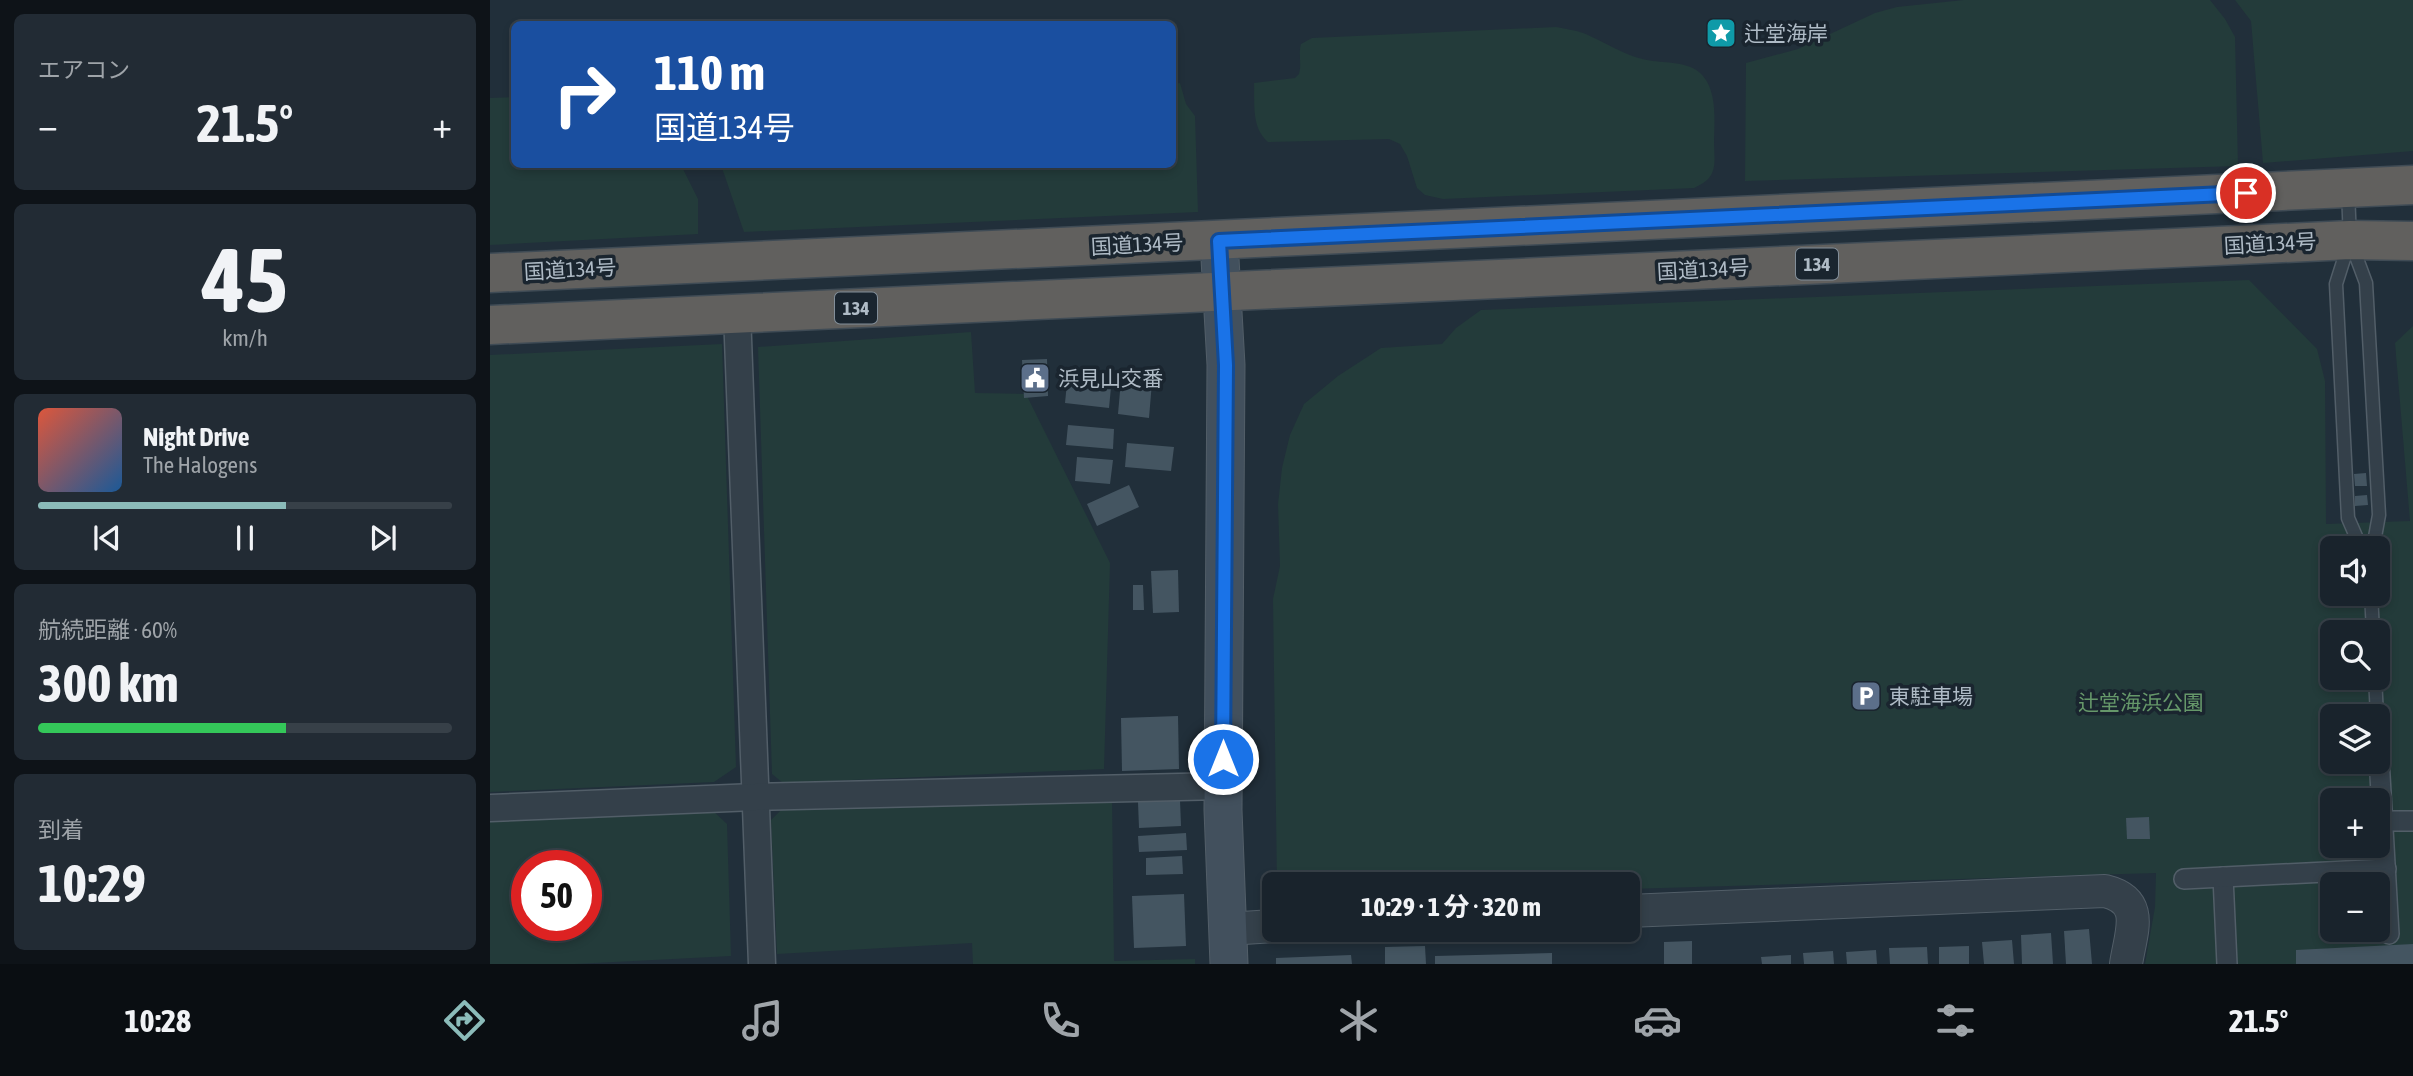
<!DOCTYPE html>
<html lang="ja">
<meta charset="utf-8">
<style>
:root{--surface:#19232c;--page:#222b34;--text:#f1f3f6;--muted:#9fa4a9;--line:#374048;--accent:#8bbbb9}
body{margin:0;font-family:"Asap Condensed","Noto Sans JP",sans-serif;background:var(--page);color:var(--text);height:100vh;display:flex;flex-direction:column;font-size:26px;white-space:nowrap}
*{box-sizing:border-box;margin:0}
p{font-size:23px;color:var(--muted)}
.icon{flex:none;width:38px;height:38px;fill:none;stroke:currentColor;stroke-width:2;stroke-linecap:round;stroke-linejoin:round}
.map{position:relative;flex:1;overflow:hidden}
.panel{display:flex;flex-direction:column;gap:14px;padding:14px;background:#0e1318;width:490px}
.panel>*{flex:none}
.top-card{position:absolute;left:21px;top:21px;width:665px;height:147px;border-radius:10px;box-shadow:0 4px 10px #0003,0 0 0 2px var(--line);background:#1a4fa0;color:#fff;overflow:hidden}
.buttons{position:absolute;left:1830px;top:536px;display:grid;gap:14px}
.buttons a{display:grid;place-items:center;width:70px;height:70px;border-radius:10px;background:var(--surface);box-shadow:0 4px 10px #0003,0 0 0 2px var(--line);font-size:35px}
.speed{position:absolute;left:21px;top:850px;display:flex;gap:14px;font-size:35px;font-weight:700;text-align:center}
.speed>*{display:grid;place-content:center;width:91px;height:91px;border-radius:50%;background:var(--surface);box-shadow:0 4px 10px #0003,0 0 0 2px var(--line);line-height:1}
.speed .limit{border:10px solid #d22;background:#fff;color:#111}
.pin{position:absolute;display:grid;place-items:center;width:60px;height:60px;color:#fff;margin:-30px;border:4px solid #fff;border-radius:50%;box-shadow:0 2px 7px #0007}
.me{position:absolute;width:77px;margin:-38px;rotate:0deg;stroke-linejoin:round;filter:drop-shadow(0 0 5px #0008)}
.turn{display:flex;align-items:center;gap:24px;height:147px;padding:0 28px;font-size:32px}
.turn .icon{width:91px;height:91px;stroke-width:2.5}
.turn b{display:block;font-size:49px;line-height:60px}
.big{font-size:52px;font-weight:700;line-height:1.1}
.panel .widget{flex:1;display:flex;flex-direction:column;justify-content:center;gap:10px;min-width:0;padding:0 24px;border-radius:10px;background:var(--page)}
.panel .dial{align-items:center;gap:0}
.dial b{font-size:91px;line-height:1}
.song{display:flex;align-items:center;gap:21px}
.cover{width:84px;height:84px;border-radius:10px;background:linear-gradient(135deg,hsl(10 70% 55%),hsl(210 70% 35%))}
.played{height:7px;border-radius:4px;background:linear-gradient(90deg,var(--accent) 60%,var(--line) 60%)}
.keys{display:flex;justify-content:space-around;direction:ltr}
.heat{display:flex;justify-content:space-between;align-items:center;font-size:38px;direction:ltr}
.charge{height:10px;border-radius:5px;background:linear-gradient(90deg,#34c759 60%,var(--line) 0)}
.trip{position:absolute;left:772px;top:872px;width:378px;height:70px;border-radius:10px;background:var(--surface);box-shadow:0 4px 10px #0003,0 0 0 2px var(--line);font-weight:700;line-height:70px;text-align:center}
.menu{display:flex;height:112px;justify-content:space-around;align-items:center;background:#0a0e12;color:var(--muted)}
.menu .icon{width:49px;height:49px}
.menu .active{color:var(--accent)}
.menu b{font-size:32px;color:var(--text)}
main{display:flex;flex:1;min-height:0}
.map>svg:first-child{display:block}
.green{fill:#233b3a;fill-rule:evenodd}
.building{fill:#445561}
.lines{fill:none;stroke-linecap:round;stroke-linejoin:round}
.service-casing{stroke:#525e68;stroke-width:15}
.pedestrian-casing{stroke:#525e68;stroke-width:22}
.minor-casing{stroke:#525e68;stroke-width:29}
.tertiary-casing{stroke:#525e68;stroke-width:34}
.secondary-casing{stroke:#525e68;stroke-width:39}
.trunk-casing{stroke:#3f4b55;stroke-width:41}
.service{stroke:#34404a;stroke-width:12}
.pedestrian{stroke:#34404a;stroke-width:19}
.minor{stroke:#34404a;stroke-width:26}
.tertiary{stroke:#34404a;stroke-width:32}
.secondary{stroke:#42505d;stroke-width:37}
.trunk{stroke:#61605e;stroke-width:38}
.route-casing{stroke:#114b97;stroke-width:18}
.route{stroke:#1a73e8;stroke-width:12}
.labels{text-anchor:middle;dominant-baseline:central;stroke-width:7;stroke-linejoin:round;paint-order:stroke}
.shield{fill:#1a252f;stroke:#828e99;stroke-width:2}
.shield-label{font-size:19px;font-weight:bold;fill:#afbbc6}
.poi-label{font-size:21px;fill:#afbbc6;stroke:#1a252f;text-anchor:start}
.street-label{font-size:21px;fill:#afbbc6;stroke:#1a252f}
.park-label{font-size:21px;fill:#66986a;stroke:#1a252f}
</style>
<main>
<section class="panel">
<div class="widget"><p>エアコン</p>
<div class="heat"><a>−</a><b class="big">21.5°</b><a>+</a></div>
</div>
<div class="widget dial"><b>45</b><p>km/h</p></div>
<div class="widget">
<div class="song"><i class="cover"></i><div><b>Night Drive</b><p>The Halogens</p></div></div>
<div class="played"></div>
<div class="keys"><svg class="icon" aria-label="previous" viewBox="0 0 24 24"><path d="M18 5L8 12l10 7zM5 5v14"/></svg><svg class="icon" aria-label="pause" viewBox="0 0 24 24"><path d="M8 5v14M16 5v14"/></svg><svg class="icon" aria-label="next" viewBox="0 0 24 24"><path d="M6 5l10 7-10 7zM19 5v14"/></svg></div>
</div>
<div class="widget"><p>航続距離 · 60%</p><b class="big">300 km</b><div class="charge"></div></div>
<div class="widget"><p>到着</p><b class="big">10:29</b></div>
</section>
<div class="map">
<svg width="1923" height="964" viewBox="0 0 1923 964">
<rect width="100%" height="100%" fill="#212f3a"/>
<g class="green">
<polygon points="1474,0 1720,0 1735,19 1745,37 1748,166 1255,181 1256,63 1308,49 1385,13 1407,7"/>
<polygon points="1745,0 1923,0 1923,151 1773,163 1761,21"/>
<path d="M1066,27C1075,29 1085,30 1093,33C1116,42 1137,58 1163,61C1179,63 1202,62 1213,76C1228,94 1224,123 1224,144C1225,167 1227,178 1204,188L953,199L935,195L927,188L917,156L910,144L899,139L778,142C761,127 765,104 764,83L805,78L809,74C812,64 808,55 811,44L822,38Z"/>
<polygon points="690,83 696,104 705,116 708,212 254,232 231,165 682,164 683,84"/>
<polygon points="24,97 24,164 191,165 208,199 208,234 0,245 0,98"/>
<path d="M1759,280L1827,349L1835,381L1836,524L1920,521L1905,343L1923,326V964H1655L1665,907L1666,873L1138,889V884H787L783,599L790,566L788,504L792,468L800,435L814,404L848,376L891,348L952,344L966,328L991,310ZM1843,548H1888V593H1843ZM1843,632H1888V677H1843ZM1843,716H1888V761H1843ZM1843,800H1888V845H1843ZM1843,884H1888V929H1843Z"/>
<polygon points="481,332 485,393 536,394 620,563 614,769 293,783 282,774 268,347"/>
<polygon points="232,344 246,767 224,782 0,792 0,355"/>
<polygon points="622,796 624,961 705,959 705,964 483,964 482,943 287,954 281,820 295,806"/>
<path d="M221,809L237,824L241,956L85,964H0V817ZM37,866H96V926H37Z"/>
</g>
<g class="building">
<polygon points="557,359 558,396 534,398 532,360"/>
<polygon points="578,373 622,377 619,408 575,403"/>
<polygon points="631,380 662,382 659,418 628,414"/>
<polygon points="578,425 624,429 623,449 576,445"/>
<polygon points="637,443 684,447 681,471 635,467"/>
<polygon points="587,457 623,460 620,484 585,481"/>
<polygon points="1876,473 1877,486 1865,486 1864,474"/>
<polygon points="639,485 649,507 607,526 597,504"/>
<polygon points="1877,495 1878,505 1865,506 1865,496"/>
<polygon points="688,570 689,612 663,613 661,571"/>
<polygon points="643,585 653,585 654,610 643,610"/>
<polygon points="688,716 689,769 632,771 631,718"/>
<polygon points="690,800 691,826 649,828 648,802"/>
<polygon points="1659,817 1660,839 1637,839 1636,818"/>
<polygon points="696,833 697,850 649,852 648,836"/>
<polygon points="692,856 693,874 656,875 656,858"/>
<polygon points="694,894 696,946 644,948 642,896"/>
<polygon points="1599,929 1602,964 1576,964 1574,931"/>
<polygon points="1561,933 1563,964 1532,964 1531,935"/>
<polygon points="1522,940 1524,964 1494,964 1492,942"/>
<polygon points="1202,941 1202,964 1174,964 1174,942"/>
<polygon points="1923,944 1923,964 1806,964 1806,950"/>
<polygon points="935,946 936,964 895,964 895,947"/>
<polygon points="1479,946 1479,964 1449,964 1449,947"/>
<polygon points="1437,947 1438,964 1400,964 1399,948"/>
<polygon points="1386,950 1387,964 1357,964 1356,952"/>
<polygon points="1343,951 1344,964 1314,964 1313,953"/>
<polygon points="1062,953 1062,964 945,964 945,956"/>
<polygon points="861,955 862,964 786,964 786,958"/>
<polygon points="1301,955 1301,964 1272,964 1271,957"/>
</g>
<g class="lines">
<g class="service-casing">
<g id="service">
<polyline points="1858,191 1860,240 1876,283 1889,515 1883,548"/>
<polyline points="1859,243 1846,284 1858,518 1871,548"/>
<polyline points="1881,593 1883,632"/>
<polyline points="1885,677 1887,716"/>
</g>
</g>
<g class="pedestrian-casing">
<g id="pedestrian">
<polyline points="1888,740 1899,934"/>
<polyline points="1893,821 1923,821"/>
<polyline points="1733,877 1737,964"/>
<polyline points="1694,879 1896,869"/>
</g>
</g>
<g class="minor-casing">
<g id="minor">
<polyline points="247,313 272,964"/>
<polyline points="0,808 265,797 733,786"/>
</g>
</g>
<g class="tertiary-casing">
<g id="tertiary">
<path d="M1138,911L1615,891C1656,901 1641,931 1636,964"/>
<polyline points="737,929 784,926"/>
</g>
</g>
<g class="secondary-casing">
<polyline id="secondary" points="729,241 736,365 733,810 739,964"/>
</g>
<g class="trunk-casing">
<g id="trunk">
<polyline points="0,273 1923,185"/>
<polyline points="0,325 1860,240 1923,241"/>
</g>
</g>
<use href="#service" class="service"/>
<use href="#pedestrian" class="pedestrian"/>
<use href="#minor" class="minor"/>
<use href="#tertiary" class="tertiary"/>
<use href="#secondary" class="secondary"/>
<use href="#trunk" class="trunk"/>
</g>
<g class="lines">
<g class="route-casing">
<polyline id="route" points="733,759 736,365 729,241 1756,193"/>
</g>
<use href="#route" class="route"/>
</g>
<defs>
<g id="sight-square" transform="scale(1.575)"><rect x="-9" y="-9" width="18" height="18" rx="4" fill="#0f9aa8" stroke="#1a252f"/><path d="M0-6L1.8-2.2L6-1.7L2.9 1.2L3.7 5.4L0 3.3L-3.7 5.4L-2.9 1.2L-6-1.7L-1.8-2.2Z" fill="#fff"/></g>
<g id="civic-square" transform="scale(1.575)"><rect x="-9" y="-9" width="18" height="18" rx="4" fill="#5c6f8a" stroke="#1a252f"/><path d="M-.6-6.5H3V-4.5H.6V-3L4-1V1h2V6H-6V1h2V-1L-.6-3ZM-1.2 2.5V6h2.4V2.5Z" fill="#fff"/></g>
<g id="parking-square" transform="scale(1.575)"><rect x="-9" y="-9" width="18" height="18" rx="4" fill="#5c6f8a" stroke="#1a252f"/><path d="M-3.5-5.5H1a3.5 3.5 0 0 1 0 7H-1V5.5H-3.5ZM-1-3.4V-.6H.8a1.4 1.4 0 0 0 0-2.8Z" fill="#fff"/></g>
</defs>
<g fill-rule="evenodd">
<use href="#sight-square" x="1231" y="33"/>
<use href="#civic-square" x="545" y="378"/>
<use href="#parking-square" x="1376" y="696"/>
</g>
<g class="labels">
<g class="shield">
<rect x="1306" y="248.5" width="42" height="31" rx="5"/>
<rect x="345" y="292.5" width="42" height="31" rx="5"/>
</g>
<g class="shield-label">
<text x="1327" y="264">134</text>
<text x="366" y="308">134</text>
</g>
<g class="poi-label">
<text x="1254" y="33">辻堂海岸</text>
<text x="568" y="378">浜見山交番</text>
<text x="1399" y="696">東駐車場</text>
</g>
<g class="street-label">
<text transform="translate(1780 243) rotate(-3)">国道134号</text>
<text transform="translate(647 244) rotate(-3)">国道134号</text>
<text transform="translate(80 269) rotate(-3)">国道134号</text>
<text transform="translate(1213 269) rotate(-3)">国道134号</text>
</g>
<g class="park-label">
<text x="1651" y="702">辻堂海浜公園</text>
</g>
</g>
</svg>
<div class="buttons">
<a><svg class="icon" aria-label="sound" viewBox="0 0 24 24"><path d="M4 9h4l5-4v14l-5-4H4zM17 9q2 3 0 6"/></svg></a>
<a><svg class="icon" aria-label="search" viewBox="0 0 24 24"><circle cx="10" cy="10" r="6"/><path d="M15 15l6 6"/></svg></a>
<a><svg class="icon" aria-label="layers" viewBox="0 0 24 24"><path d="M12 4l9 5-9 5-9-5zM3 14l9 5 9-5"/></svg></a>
<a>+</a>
<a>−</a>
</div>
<div class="speed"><div class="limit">50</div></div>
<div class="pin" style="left:1756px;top:193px;background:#d93025"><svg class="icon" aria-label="arrive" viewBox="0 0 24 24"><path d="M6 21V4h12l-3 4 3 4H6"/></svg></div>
<svg class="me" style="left:733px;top:759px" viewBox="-20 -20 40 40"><circle r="17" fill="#1a73e8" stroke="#fff" stroke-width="3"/><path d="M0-11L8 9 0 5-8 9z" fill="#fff"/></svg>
<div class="trip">10:29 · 1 分 · 320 m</div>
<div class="top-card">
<div class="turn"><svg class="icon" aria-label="right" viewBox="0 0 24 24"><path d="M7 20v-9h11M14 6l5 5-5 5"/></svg><div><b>110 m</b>国道134号</div></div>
</div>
</div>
</main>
<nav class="menu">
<b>10:28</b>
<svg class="icon active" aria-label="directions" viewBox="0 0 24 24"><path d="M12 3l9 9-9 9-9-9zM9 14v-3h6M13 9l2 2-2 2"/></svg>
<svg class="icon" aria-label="music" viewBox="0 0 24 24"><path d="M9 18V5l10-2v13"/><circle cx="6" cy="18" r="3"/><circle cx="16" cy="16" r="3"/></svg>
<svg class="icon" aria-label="phone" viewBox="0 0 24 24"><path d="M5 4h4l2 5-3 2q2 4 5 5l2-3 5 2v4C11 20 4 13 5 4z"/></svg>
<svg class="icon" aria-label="climate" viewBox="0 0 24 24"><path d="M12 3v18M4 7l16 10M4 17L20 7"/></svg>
<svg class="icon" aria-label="car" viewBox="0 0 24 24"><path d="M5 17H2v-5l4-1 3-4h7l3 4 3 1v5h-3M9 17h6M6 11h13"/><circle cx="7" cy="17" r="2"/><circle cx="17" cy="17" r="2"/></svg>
<svg class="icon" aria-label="filters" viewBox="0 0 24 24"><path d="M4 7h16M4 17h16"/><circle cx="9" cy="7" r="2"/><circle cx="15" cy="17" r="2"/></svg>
<b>21.5°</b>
</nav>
